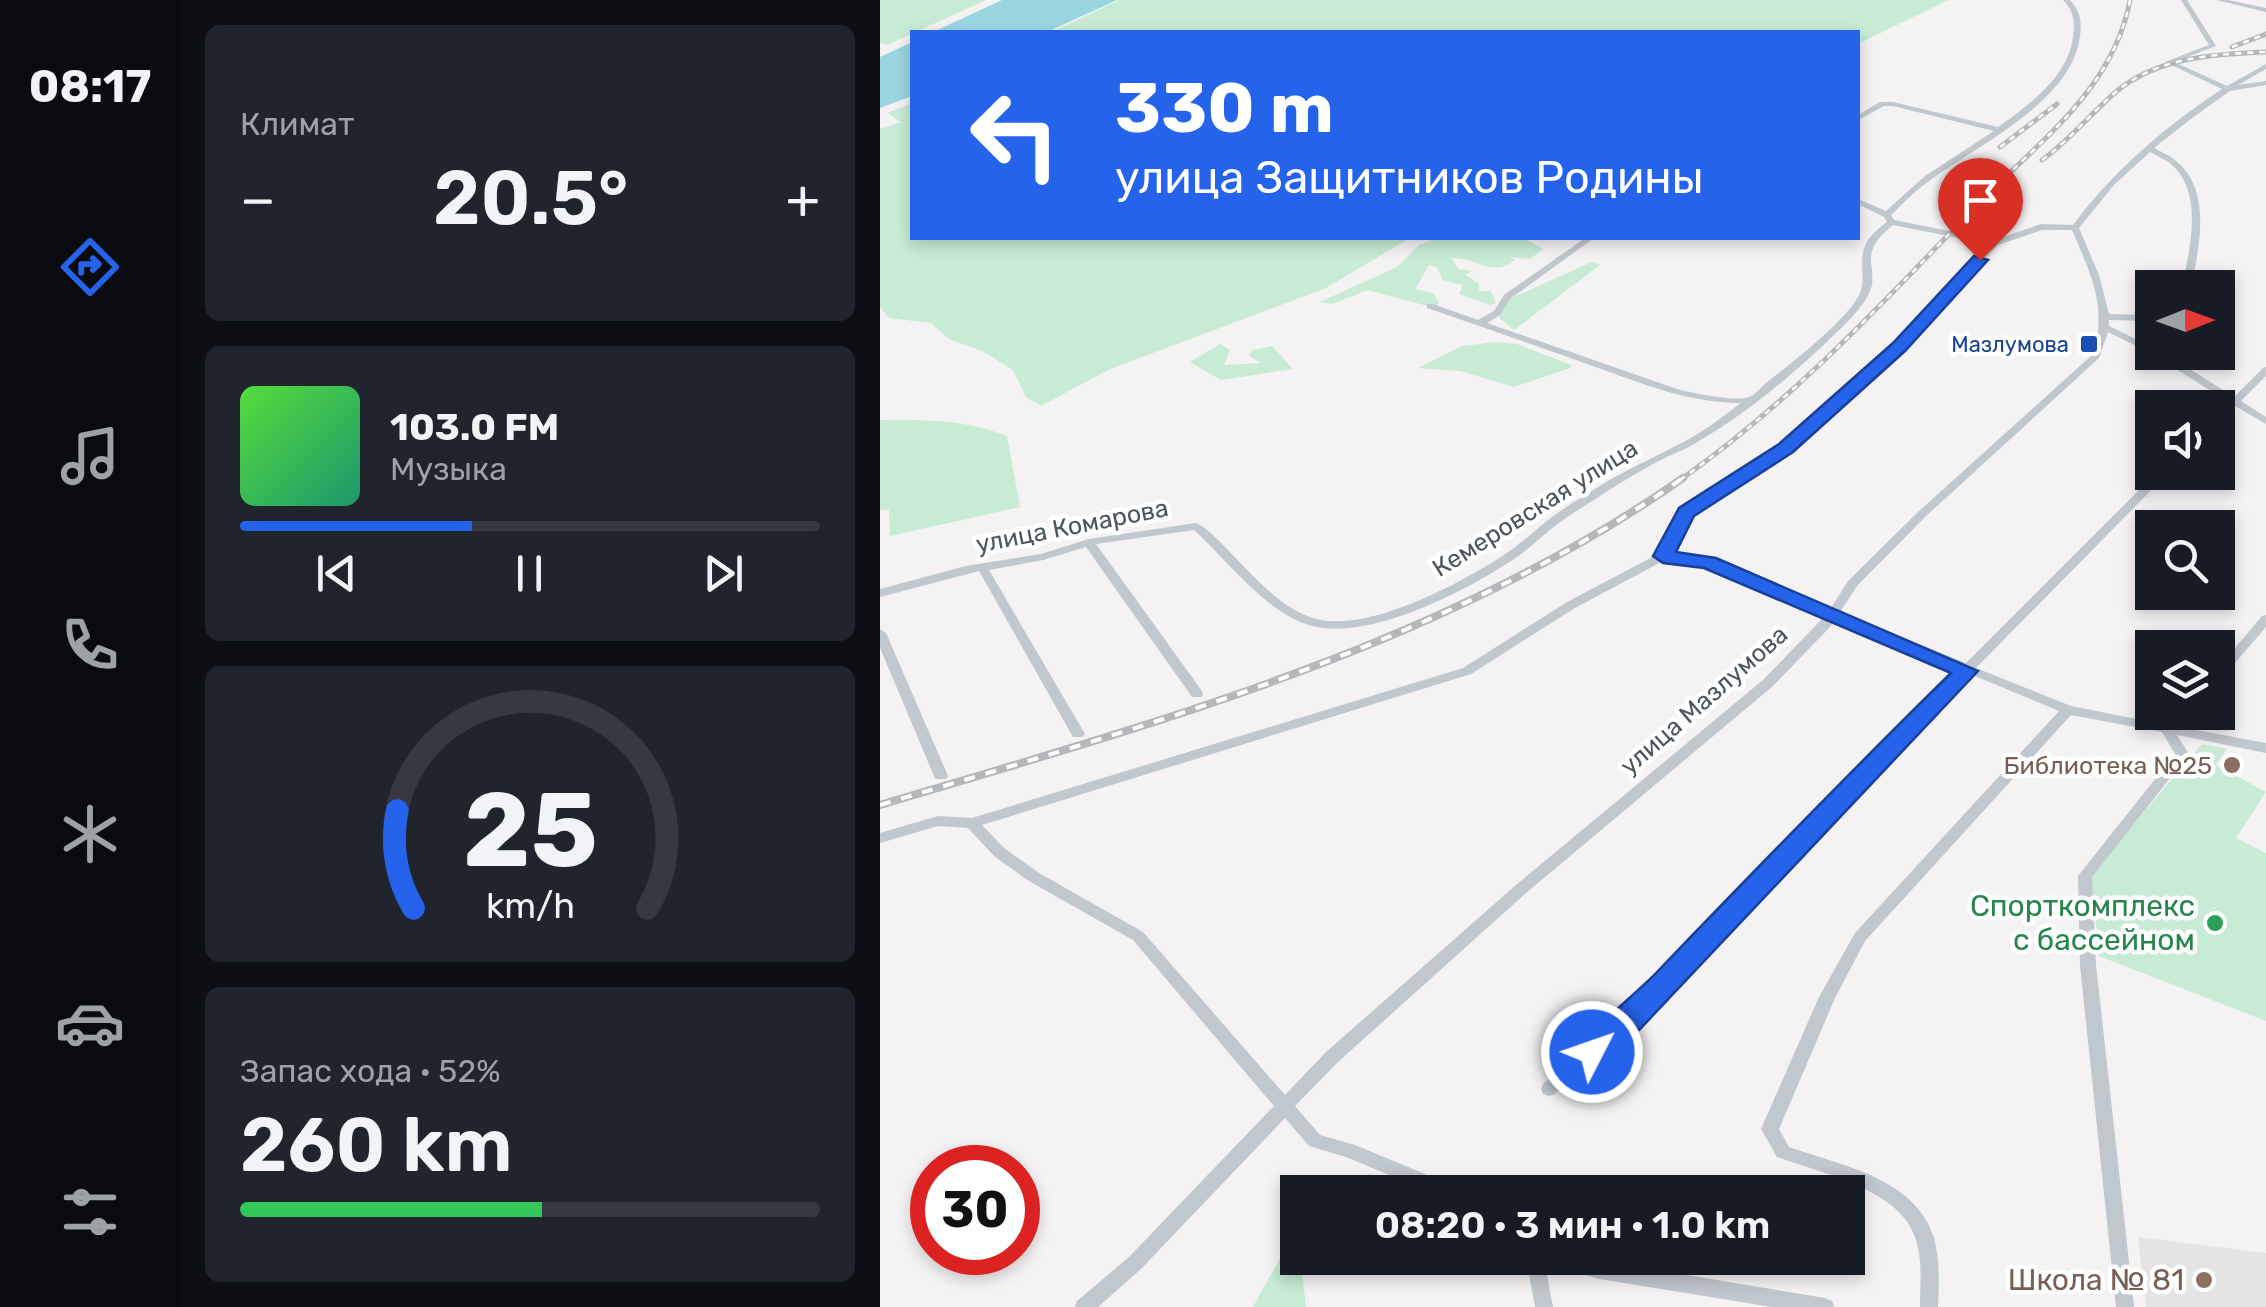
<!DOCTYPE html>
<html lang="ru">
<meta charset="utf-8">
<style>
:root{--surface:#171b24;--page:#20242c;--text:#f1f3f6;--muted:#9ea1a6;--line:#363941;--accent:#2563eb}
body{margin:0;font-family:Rubik,sans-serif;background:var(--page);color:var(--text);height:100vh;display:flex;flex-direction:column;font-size:38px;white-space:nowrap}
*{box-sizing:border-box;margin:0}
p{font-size:32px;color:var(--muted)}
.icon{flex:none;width:55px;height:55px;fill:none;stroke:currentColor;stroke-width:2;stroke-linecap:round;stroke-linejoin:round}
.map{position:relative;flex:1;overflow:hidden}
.details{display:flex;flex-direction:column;gap:25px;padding:25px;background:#0d0f14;width:700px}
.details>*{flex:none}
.hud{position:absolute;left:30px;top:30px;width:950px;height:210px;border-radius:0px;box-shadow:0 5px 15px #0003;background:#2563eb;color:#fff;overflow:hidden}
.needle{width:65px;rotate:89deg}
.tools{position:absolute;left:1255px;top:270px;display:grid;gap:20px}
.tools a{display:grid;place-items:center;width:100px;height:100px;border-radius:0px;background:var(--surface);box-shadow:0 5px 15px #0003;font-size:50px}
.speed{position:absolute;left:30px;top:1145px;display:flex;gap:20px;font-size:50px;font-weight:700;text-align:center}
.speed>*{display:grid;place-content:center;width:130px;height:130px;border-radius:50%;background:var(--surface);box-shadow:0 5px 15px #0003;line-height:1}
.speed .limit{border:15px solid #d22;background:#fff;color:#111}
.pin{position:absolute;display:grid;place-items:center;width:85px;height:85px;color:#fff;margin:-102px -42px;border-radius:50% 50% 50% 0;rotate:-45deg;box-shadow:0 0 10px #0007}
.pin .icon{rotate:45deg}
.me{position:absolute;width:110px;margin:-55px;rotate:49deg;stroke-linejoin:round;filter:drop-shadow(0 0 8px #0008)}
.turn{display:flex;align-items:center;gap:35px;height:210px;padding:0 40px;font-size:45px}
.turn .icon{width:130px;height:130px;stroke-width:2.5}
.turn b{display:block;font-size:70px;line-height:85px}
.big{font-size:75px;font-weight:600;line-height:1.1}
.details .tile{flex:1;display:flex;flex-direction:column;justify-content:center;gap:15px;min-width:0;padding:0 35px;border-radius:15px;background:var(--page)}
.details .dial{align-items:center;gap:0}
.dial svg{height:260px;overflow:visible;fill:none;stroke:var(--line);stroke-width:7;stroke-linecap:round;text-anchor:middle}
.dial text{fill:var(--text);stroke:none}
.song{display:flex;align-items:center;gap:30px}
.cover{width:120px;height:120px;border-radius:15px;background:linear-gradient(135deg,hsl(110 70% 55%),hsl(160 70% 35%))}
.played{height:10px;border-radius:5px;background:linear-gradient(90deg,var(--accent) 40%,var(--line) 40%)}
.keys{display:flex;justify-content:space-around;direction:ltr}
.heat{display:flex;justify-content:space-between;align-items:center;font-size:55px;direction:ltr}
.charge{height:15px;border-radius:8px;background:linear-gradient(90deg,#34c759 52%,var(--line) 0)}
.trip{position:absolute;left:400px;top:1175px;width:585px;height:100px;border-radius:0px;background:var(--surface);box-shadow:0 5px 15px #0003;font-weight:600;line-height:100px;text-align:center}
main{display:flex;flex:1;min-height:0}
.menu{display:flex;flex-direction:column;width:180px;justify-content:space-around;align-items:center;background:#090b0e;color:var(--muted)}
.menu .icon{width:70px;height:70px}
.menu .on{color:var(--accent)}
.menu b{font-size:45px;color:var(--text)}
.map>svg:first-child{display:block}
.education{fill:#e5e3e4}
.green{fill:#c7ebd4}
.water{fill:#9ad6e2}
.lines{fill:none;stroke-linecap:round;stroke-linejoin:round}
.minor{fill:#c0c7cd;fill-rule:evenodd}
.rail-far1-casing{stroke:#b5b8bb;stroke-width:5}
.rail-casing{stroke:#b5b8bb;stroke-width:8}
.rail-far1{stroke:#fff;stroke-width:2.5;stroke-dasharray:6;stroke-linecap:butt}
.rail{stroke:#fff;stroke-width:4;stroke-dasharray:11;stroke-linecap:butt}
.route{fill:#2563eb;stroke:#184099;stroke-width:2.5}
.transit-dot{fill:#1a4fb4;stroke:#fff;stroke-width:4}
.education-dot{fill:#8d6e63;stroke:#fff;stroke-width:4}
.leisure-dot{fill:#2e9e5b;stroke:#fff;stroke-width:4}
.labels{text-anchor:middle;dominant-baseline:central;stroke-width:9;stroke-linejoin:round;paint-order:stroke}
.far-transit-label{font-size:22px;fill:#164399;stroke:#fff;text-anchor:end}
.street-label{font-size:25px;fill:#4c565d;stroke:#fff}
.education-label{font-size:25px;fill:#785e54;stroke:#fff;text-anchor:end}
.near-leisure-label{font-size:30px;fill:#27864d;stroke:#fff;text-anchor:end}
.near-education-label{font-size:30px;fill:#785e54;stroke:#fff;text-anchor:end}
</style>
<main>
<nav class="menu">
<b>08:17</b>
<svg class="icon on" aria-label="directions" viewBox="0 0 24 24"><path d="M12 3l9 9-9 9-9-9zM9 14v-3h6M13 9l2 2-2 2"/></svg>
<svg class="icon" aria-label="music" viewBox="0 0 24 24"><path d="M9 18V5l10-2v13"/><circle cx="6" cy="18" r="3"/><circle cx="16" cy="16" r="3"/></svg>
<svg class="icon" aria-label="phone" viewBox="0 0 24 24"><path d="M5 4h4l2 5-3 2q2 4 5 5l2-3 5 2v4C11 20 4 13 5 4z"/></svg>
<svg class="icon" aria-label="climate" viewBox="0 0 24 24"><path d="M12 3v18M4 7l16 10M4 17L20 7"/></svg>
<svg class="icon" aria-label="car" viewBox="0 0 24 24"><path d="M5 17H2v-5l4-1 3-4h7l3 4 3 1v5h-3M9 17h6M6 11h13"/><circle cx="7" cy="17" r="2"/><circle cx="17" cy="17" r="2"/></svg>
<svg class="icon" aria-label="filters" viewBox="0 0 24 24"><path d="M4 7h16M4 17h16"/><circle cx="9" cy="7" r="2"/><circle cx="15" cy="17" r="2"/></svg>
</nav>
<section class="details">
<div class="tile"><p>Климат</p>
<div class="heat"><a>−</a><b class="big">20.5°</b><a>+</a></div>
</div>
<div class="tile">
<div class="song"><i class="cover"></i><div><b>103.0 FM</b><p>Музыка</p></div></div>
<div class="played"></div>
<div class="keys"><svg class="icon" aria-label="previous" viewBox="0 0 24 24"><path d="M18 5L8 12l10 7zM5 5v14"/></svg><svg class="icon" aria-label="pause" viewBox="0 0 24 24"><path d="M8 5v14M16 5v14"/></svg><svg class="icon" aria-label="next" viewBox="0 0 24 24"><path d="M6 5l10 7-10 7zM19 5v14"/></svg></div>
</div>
<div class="tile dial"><svg viewBox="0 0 100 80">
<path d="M14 69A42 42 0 1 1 86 69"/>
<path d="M14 69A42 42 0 0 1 9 39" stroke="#2563eb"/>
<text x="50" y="56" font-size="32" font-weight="700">25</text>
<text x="50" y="72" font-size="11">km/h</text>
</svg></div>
<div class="tile"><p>Запас хода · 52%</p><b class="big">260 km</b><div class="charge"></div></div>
</section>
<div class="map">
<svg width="1386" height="1307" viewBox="0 0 1386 1307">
<rect width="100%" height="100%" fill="#f4f2f2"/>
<polygon class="education" points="1258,1237 1386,1253 1386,1307 1266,1307"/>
<g class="green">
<polygon points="0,0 106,0 7,45 0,43"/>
<polygon points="239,0 1068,0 978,44 978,32 172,32"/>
<polygon points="32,103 32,238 530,238 446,288 230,369 161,406 146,397 133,370 102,351 69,339 51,323 9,318 0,307 0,129 21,122 7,113"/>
<path d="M557,238H644L663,249L650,259L630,257L635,260C611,279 596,256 571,258L579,269L593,271L585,275L599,284V291H611L616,303L609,305L579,294L583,285L563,280L557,267L549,265L535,289L553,293L559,302L555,308L488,290L452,304L440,302L517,267L539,245Z"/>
<polygon points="712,262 720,265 634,330 619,318 625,301"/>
<polygon points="616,342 637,344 691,365 690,368 634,387 580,371 538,368 582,346"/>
<polygon points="340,344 350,350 344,365 381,363 369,356 372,350 392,346 413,369 341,380 310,362"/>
<path d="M0,420C43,419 87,420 127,436L140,507L10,536L9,510H0Z"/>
<polygon points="1322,744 1347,749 1336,765 1386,792 1356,838 1386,853 1386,1021 1219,956 1211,874"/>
<polygon points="417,1227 426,1307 373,1307"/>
</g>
<g class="water">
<polygon points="122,0 237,0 167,32 53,32"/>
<polygon points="32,42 32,96 0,108 0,57"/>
</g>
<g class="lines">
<g class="minor">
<path d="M1183,0H1190C1200,11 1202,21 1200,36C1192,101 1100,144 1052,179C1037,189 1024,202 1011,215L1014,220L1114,240L1161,224L1193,225C1233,171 1286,126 1342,89L1285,62L1329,45L1301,0H1307L1336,46L1294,62L1347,86L1386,64V69L1358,85L1386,81V85L1350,91L1312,118L1274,148C1281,152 1289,155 1295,160C1333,190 1319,247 1311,288H1302C1309,250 1325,194 1291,164C1285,159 1277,156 1270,152L1234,185L1199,228L1219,275L1229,314L1272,315V321L1229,320V326L1272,347V352H1283L1354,397L1383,368L1386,367V376L1361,401L1386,417V424L1355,406L1342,420L1338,421V413L1348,402L1271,353L1228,332L1219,358L1045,517L977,586L960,612L1086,663L1277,472H1289L1096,668L1191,706L1287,725L1297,712H1311L1300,727L1386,743V753L1297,735L1309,754L1212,877L1216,965L1254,1307H1236L1200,965L1198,876L1295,754L1282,732L1191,715L985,941L955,998L899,1129L909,1147C960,1165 1036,1178 1054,1238C1060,1261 1059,1284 1058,1307H1040C1040,1284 1043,1259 1035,1237C1019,1189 940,1173 897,1157L881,1129L939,997L975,933L1179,711L1090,674L939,827L755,1025L675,1094L669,1096L663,1094L661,1089L663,1084L743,1015L929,819L1079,670L956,619L950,627L893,686L646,893L458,1062L415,1106L440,1135L475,1145L574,1186L577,1192H550L466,1157L429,1146L405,1118L261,1269L218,1307H195L197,1301L249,1257L394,1106L253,940L149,881L114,856L88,828L58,826L0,843V833L58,816L92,818L583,668L687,602L778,554L802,510L902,446L1016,345L1109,244L1013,225C1000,236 990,245 991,262C992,270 993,278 992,285C989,297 980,308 972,317C928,362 874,409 819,441C809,448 797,452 785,458C763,469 741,482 720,496C705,506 689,515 676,525C662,536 649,549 634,559C586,591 495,638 437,627C391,619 347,560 314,530L216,544L322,691L323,694L322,697H312L206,547L163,560L109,570L205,734L203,737H193L99,571L0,597V589L86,566L161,554L209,539L316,523C327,528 336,538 345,547C370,572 398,607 433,618C485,635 581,583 624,555C641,544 656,529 672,517C688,505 706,495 723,484C751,467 782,454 811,438C828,428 845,415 861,403C808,403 761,383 713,366C657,346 602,327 547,308V304H553L598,320L614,311L624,295L705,238H714L630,299L620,315L607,323L800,390C815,393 854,402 869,397C875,395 882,386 887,382C912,363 963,323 978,297C988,280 977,261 986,244C990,235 999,228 1007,222L1004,217L978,204V199L1006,211L1045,176L1114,131L1013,106H1004L978,120V115L1000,102H1013L1118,127C1150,104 1188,77 1193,37C1195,22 1194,11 1183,0ZM1162,230H1192C1210,273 1229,308 1212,355L1037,513L968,581L951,608L833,560L790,553L811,514L910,450L1022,349L1118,245ZM785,560L827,565L946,615L883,680L636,885L446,1052L405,1095L263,932L159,873L124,848L102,825L591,674L695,608Z"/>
<polygon points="1336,0 1348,0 1386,8 1386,12"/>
<polygon points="1386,615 1386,627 1342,678 1338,679 1338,668 1382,616"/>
<polygon points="0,629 6,633 68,776 66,779 56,779 54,776 0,648"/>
<polygon points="646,1258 704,1258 945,1298 952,1301 954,1307 892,1307 719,1279 673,1266 667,1264 664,1259 673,1307 655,1307"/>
</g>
<g class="rail-far1-casing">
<g id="rail-far1">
<polyline points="1352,47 1386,34"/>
<polyline points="1120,147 1177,104"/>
<path d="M1162,160C1190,140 1211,113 1237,91C1278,57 1335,54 1386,52"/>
<path d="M800,480C911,402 1000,306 1094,208C1155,144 1233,92 1250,0"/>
</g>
</g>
<g class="rail-casing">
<path id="rail" d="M0,805C275,723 565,645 803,478"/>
</g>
<use href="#rail-far1" class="rail-far1"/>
<use href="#rail" class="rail"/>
</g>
<path class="route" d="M1094,256L1108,260L1025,351L913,452L814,516L796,552L836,558L1098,671L760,1029C743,1043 725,1069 702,1061L697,1052C708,1032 758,992 777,972C874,871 971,771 1071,673L824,568L783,563L773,556L799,508L899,444L1013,343Z"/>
<rect class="transit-dot" x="1199" y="334" width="20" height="20" rx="5"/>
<g class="education-dot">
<circle cx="1352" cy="765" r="10"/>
<circle cx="1324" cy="1280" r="10"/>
</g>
<circle class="leisure-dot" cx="1335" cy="923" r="10"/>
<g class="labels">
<g class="far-transit-label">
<text x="1189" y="344">Мазлумова</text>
</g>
<g class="street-label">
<text transform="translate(655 508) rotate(-32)">Кемеровская улица</text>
<text transform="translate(192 526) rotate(-11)">улица Комарова</text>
<text transform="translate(824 700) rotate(-41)">улица Мазлумова</text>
</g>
<g class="education-label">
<text x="1332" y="765">Библиотека №25</text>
</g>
<g class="near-leisure-label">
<text x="1315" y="906">Спорткомплекс<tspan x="1315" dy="34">с бассейном</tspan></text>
</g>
<g class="near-education-label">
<text x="1304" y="1280">Школа № 81</text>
</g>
</g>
</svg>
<div class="tools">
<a><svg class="needle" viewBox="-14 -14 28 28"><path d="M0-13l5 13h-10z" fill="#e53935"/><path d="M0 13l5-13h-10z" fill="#9ea1a6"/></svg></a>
<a><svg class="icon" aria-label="sound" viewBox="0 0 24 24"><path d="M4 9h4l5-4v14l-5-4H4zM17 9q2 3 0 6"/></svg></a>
<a><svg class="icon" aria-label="search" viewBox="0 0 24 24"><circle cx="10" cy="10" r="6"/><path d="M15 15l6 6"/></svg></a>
<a><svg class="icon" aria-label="layers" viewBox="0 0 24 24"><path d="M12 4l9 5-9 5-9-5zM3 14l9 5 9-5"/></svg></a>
</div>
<div class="speed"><div class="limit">30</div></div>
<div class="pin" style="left:1100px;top:260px;background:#d93025"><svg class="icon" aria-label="arrive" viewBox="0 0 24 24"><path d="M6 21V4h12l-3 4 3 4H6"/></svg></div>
<svg class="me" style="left:712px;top:1052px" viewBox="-20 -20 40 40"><circle r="17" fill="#2563eb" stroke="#fff" stroke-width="3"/><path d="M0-11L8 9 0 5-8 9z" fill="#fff"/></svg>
<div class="trip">08:20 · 3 мин · 1.0 km</div>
<div class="hud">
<div class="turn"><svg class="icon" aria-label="left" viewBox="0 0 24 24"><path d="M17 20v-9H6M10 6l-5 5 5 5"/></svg><div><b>330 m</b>улица Защитников Родины</div></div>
</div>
</div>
</main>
